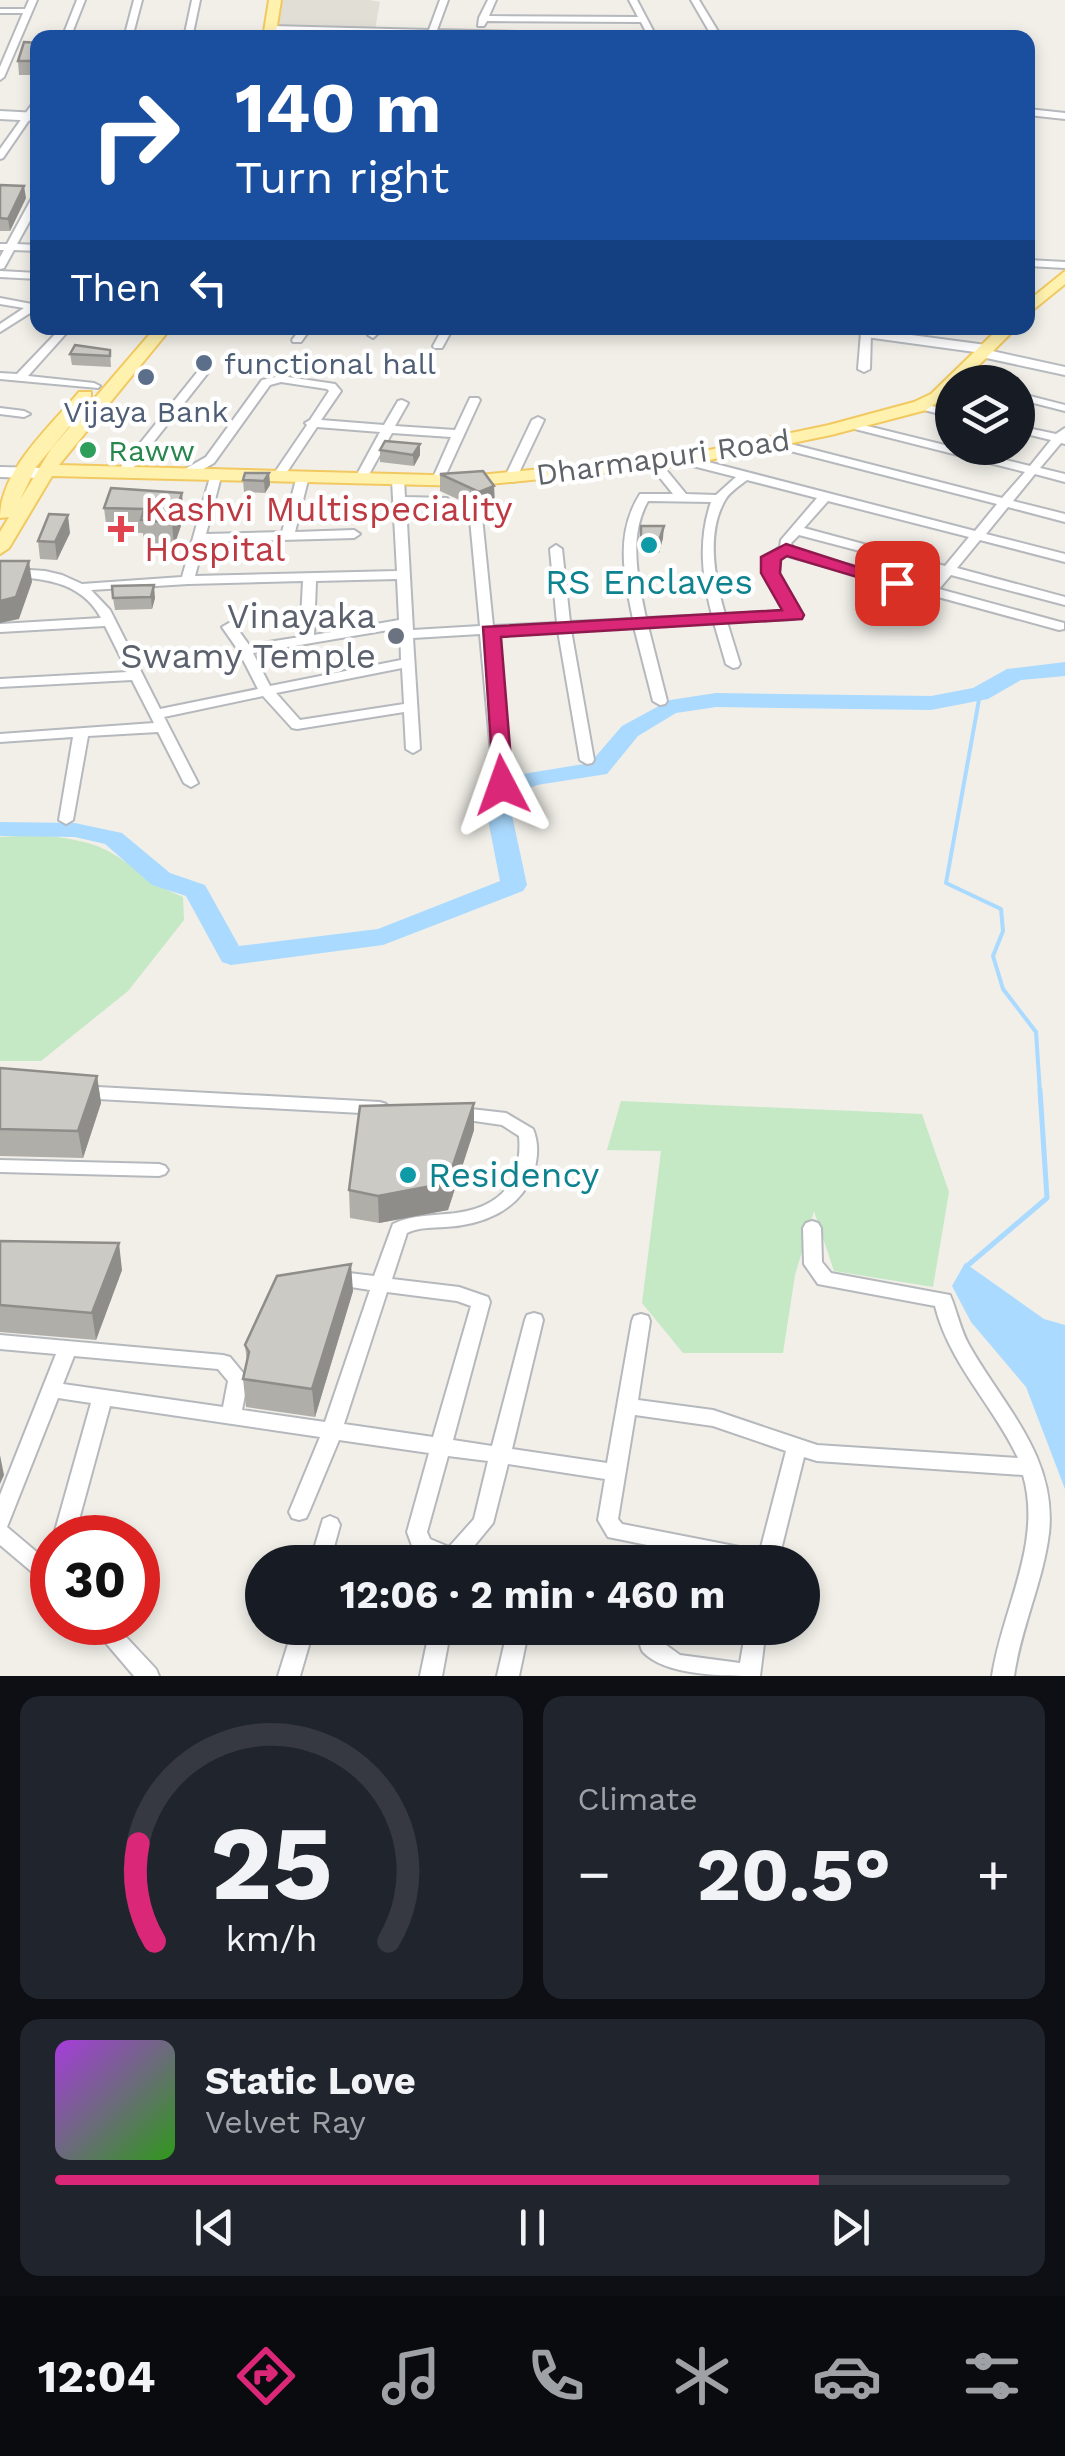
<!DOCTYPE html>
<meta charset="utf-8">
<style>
:root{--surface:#171b24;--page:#20242c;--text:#f1f3f6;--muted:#9ea1a6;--line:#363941;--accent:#db2777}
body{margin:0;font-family:"Work Sans",sans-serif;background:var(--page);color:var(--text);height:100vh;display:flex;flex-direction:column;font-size:38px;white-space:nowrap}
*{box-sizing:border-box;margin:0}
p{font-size:32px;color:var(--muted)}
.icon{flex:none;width:55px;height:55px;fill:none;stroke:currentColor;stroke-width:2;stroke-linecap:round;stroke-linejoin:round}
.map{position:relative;height:1676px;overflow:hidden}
.panel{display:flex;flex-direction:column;gap:20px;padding:20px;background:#0d0f14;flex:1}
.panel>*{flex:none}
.banner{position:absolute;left:30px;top:30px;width:1005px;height:305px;border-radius:20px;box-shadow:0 5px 15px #0003;background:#1a4fa0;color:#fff;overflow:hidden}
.fabs{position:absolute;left:935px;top:365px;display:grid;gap:20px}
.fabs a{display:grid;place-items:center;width:100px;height:100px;border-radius:50%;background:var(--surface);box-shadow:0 5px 15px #0003;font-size:50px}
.speed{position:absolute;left:30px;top:1515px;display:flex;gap:20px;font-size:50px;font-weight:700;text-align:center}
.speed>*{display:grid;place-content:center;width:130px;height:130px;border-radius:50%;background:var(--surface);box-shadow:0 5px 15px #0003;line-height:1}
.speed .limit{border:15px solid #d22;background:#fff;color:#111}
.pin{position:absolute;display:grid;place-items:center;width:85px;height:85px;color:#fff;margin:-42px;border-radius:20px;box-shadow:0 5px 15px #0006}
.me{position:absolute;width:110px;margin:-55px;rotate:356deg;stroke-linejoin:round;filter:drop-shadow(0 0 8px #0008)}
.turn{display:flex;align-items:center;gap:35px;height:210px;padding:0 40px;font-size:45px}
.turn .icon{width:130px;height:130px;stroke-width:2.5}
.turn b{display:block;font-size:70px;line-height:85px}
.then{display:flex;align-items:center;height:95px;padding:0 40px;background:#0003;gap:20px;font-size:38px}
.big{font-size:75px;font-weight:700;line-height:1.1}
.panel .card{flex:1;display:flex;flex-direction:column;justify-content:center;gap:15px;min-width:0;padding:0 35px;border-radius:20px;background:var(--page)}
.panel .dial{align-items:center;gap:0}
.dial svg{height:260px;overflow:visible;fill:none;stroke:var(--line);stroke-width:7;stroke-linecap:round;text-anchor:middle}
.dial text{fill:var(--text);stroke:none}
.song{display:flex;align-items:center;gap:30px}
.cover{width:120px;height:120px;border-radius:15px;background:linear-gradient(135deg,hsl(280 70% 55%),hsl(110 70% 35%))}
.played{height:10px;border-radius:5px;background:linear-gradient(90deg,var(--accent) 80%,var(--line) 80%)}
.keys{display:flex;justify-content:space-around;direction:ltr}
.heat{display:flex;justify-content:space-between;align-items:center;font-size:55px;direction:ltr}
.panel .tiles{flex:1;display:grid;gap:20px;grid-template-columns:1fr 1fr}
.card:last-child{grid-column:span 2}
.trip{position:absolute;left:245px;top:1545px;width:575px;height:100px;border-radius:50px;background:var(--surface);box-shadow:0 5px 15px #0003;font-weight:700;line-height:100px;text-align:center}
.dock{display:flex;height:160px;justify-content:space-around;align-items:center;background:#090b0e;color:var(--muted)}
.dock .icon{width:70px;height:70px}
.dock .selected{color:var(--accent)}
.dock b{font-size:45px;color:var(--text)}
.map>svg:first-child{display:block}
.education{fill:#e1ded6}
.green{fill:#c5e8c5}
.water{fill:#aadaff}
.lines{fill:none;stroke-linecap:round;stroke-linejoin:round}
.stream-far1{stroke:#aadaff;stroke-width:4}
.stream{stroke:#aadaff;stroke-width:5}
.river{fill:#aadaff;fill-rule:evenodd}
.street-casing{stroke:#b5b8bc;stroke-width:4}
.secondary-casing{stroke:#b6babf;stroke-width:4}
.primary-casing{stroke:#f2c960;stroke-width:4}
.street{fill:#fff;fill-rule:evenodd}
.secondary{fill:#fff;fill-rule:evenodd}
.primary{fill:#fff2af;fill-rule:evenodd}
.wall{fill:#afaea9}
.shaded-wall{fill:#8f8d8a}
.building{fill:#cccac5;stroke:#8f8d8a;stroke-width:2.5}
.route{fill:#db2777;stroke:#8e194d;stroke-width:2.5}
.service-dot{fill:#5c6f8a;stroke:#fff;stroke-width:4}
.leisure-dot{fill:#2e9e5b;stroke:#fff;stroke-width:4}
.health-dot{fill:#e0444e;stroke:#fff;stroke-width:4}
.culture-dot{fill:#0f9aa8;stroke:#fff;stroke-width:4}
.worship-dot{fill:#6b7280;stroke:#fff;stroke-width:4}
.labels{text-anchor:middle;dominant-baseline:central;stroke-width:9;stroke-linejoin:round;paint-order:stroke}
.far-service-label{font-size:30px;fill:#4e5e75;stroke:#fff;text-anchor:start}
.far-leisure-label{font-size:30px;fill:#27864d;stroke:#fff;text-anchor:start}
.far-street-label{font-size:30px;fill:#5f6368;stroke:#fff}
.health-label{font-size:35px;fill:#be3a42;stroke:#fff;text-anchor:start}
.culture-label{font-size:35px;fill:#0d838f;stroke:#fff}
.worship-label{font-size:35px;fill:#5b616d;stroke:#fff;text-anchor:end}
</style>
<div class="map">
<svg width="1065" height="1676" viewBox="0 0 1065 1676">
<rect width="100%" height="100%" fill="#f1efe8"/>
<polygon class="education" points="282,0 370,0 380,2 375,30 275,28"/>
<g class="green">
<path d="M42,835C64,838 86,840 106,850C135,865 147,883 183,897L184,920L128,991L41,1061H0V837Z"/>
<polygon points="621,1101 922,1114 949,1192 933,1287 834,1271 814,1211 795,1275 783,1353 683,1353 642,1303 661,1151 607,1150"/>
</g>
<polygon class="water" points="965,1263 1044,1319 1065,1325 1065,1489 1026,1387 971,1322 952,1286"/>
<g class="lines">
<polyline class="stream-far1" points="980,694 946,883 1001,909 1003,931 993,956 1003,989 1036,1032 1040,1093"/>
<polyline class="stream" points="967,1266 1047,1198 1040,1090"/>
<polygon class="river" points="1065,662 1065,676 1021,680 988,699 931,710 716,707 676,713 638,736 607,774 537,785 508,797 527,885 523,891 383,945 231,965 222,962 186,896 152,885 105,844 75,837 0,836 0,822 75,823 122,833 170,873 205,885 239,946 378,929 500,881 483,794 486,789 523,774 590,763 622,726 670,700 716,693 931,696 973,688 1007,669"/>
<g class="street-casing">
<g id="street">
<polygon points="29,0 37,0 4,77 0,80 0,67 23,13 0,13 0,9 25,9"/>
<polygon points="77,0 85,0 70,38 62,38"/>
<polygon points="134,0 142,0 132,38 124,38"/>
<polygon points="192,0 200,0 192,38 184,38"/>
<polygon points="440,0 448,0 437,30 609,34 613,37 435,35 426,38 427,35 271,32 267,29 271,26 429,30"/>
<polygon points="488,0 496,0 489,16 638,17 629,0 637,0 657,38 649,38 641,22 487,21 484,26 478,26 479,18"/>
<polygon points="691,0 699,0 722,38 713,38"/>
<polygon points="38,96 38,107 3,158 0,159 0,149"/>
<polygon points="1028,109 1065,113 1065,119 1028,115"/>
<polygon points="38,193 38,206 17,244 38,245 38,251 14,250 4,268 0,269 0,257 4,250 0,250 0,244 7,244 33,196"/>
<polygon points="1028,260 1065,262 1065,268 1028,266"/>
<polygon points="0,271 38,273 38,279 0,277"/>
<polygon points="0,298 37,305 38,308 0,332 0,324 24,308 0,304"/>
<polygon points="61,328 71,328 28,376 94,383 100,386 98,388 0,379 0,373 17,374"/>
<polygon points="301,328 311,328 301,342 293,342 292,340"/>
<polygon points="374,328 384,328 373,338 368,335"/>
<polygon points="443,328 453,328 442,348 434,348 433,346"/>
<polygon points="866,330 871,333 870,369 864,372 858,369 861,333"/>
<polygon points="207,364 213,367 211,369 129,473 121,473 121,467 203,365"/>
<polygon points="281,376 335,384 341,391 321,420 384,425 398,401 402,400 408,403 395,426 455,430 470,398 478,398 480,400 442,483 438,484 432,480 451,437 392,433 367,478 361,482 355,478 380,432 317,427 283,478 275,478 273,475 307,425 305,423 310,420 329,391 327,389 281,382 270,385 214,463 193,475 185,475 185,469 206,457 262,380"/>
<polygon points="1018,393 1065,405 1065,411 1018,399"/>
<polygon points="920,403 952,411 952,417 916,408 916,404"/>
<polygon points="0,408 24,411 30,414 24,417 0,414"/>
<polygon points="538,417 544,420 516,479 514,482 506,482 504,479 532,420"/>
<path d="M851,422L1030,466L1051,440L1018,432V426L1056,434L1065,428V444L1061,443L1040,468L1065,474V482L1035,474L1013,501L1065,514V522L1008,507L986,534L1065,554V562L980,540L957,568L1065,597V605L951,575L939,589L1064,623V629L1059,630L784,555L777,559V573L801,615L794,619L727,622L740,664L738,667L733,668L726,664L714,623L648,626L667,701L665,704L660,705L653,701L634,627L571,630L594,760L592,763L587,764L580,760L558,631L494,634L508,785L501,789L494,785L480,634L413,638L420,749L413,753L406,749L404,712L297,729L292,728L263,696L164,717L198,783L191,787L184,783L158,732L88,736L73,820L66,824L59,820L73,737L0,742V734L154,723L132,680L0,687V679L128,672L105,626L0,632V624L101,618C80,579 39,578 0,576V568L45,571L62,575L82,584L182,577L212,470L216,469L222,473L206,534L282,532L297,476L303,472L309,476L295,532L354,530L360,534L354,538L204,542L195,576L397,571L392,480L398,476L404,480L405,497L447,498L455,508L480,514L482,517L493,626L557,623L550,549L556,545L562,549L570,622L633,619C624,575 615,534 640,494H673L649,464L651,461H659L686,494L716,495L736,477L681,463L679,460L685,456L975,531L997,504L767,445L765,443L771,439L1002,498L1025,472L847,427V423ZM747,480L817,498L781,540L780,547L765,557V573L785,611L725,614C715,580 706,535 724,502C728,493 739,486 747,480ZM648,501L711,502C698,540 702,577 712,615L646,618C638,580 628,536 648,501ZM828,501L969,537L945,566L804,528ZM406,505H440L447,514L470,519L480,626L413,630ZM799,535L940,572L928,586L794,550L791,543ZM397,579L399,620L314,635L316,581ZM303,581L300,637L249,645L234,624L229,623L222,627L238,650L258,689L160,709L110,610L91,590L188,584ZM400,628L401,660L270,686L253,653ZM402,668L404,704L300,720L276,693Z"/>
<polygon points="79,1086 380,1102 386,1104 389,1108 386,1112 380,1114 79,1098 73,1096 70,1092 73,1088"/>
<path d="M453,1107L506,1113L533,1129C539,1143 538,1159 533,1174C519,1211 482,1225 445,1227C432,1228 419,1227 407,1233L392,1279L459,1287L488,1297L490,1302L453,1440L492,1446L525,1320L527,1315L534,1313L541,1315L543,1320L512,1449L607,1463L632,1321L634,1316L641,1314L648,1316L650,1321L638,1400L713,1410L817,1445L1018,1458C993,1405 949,1363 935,1306L818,1284L804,1264L803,1228L806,1223L812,1221L818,1223L821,1228L822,1262L831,1273L950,1295C957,1311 960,1329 969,1345C1004,1407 1057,1457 1049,1533C1043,1582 1021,1627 1014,1676H992C1002,1609 1043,1543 1023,1475L817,1461L804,1457L778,1562H731L608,1537L598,1520L605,1479L508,1464L493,1523L461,1562H438L414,1551L407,1532L429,1453L339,1440L309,1512L306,1518L299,1520L292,1518L289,1512L320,1437L110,1406L74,1538H53L91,1403L58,1398L7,1527L52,1565V1586L45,1583L0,1545V1495L56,1354L0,1349V1335L223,1355L230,1357L248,1379L242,1410L325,1422L370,1290L325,1283L323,1278L325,1273L332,1271L374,1276L393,1224C413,1214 434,1216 456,1213C501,1207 523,1181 519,1136L502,1125L447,1117L444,1113L447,1109ZM387,1292L457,1301L471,1306L433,1437L344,1424ZM74,1356L218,1369L228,1381L223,1407L63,1384ZM635,1415L713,1426L786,1451L760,1551L622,1524L618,1519ZM448,1456L488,1461L474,1519L449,1547L430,1539L427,1532Z"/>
<polygon points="0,1160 159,1164 165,1166 168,1170 165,1174 159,1176 0,1172"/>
<polygon points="330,1516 337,1519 340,1525 330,1562 310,1562 323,1519"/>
<polygon points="88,1622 112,1622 156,1669 159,1676 134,1676"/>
<polygon points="293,1628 314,1628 300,1676 278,1676"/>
<polygon points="430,1628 451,1628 442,1676 420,1676"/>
<polygon points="508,1628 529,1628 519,1676 497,1676"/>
<path d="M641,1628H661L662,1642L680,1655L740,1663L746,1628H766L760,1676C725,1676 666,1676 643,1652C638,1645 640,1635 641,1628Z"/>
</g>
</g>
<g class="secondary-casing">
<g id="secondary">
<polygon points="0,111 38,113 38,121 0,119"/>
<polygon points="859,328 986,345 991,346 992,351 1065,367 1065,375 977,356 975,352 866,337 861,336"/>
<polygon points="0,467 40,468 48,473 40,478 0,477"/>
</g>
</g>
<g class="primary-casing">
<g id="primary">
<polygon points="269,0 281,0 275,38 263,38"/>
<polygon points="1065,271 1065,284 1028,314 1028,301"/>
<path d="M155,328H171L59,465L469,476L685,455L829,425L914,402L931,394L999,328H1016L962,382H952V392L926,410L831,435L685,465L469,486L52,476L9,548L0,554V532L9,517L0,518C0,470 50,427 79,392H91V400L36,467L20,500L51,449Z"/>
</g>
</g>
<use href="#street" class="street"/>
<use href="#secondary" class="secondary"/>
<use href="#primary" class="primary"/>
</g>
<g class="wall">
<polygon points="38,43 38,69 35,75 19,75 18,61"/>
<polygon points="0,185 26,198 10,231 0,231"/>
<polygon points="110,350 111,367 72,365 70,354"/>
<polygon points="420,444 420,455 414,466 380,462 380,450"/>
<polygon points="454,472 495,503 479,509 440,491 440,474"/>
<polygon points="269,473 270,485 265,493 244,492 243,480"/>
<polygon points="111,488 184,517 174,546 144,544 143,533 107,532 104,508"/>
<polygon points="641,526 663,538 659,553 640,553"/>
<polygon points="70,533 57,560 40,559 38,541"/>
<polygon points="113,598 155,598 152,609 115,610"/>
<polygon points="0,1068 97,1076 101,1103 83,1158 0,1156"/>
<polygon points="474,1130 448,1210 379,1223 350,1218 349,1190"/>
<polygon points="0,1241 122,1270 96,1340 0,1332"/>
<polygon points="353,1291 315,1417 246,1407 243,1379 247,1363 245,1345"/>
</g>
<g class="shaded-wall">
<polygon points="38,51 38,69 35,75 33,61"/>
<polygon points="24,186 26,198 10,231 8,219"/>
<polygon points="420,444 420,455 414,466 413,455"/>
<polygon points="269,473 270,485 265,493 264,481"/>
<polygon points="494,486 495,503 479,509 479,492"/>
<polygon points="182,493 184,517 174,546 172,523"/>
<polygon points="68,515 70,533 57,560 55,542"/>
<polygon points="664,526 663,538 659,553 659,541"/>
<polygon points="29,561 32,582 19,619 0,623 0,601"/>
<polygon points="154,585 155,598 152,609 151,597"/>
<polygon points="97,1076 101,1103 83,1158 78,1131"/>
<polygon points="474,1103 474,1130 448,1210 379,1223 378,1196"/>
<polygon points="119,1243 122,1270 96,1340 92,1313"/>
<polygon points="351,1264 353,1291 315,1417 312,1389"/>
<polygon points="0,1455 4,1475 0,1484"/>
</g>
<g class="building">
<polygon points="24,42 38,43 38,51 33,61 18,61"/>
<polygon points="0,185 24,186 8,219 0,218"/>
<polygon points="75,345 110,350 110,356 70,354"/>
<polygon points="385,441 420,444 413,455 380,450"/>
<polygon points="483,471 494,486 479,492 440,474"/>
<polygon points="245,473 269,473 264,481 243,480"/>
<polygon points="111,488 182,493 172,523 141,520 144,509 104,508"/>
<polygon points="49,514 68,515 55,542 38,541"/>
<polygon points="641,526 664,526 659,541 641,541"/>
<polygon points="0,561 29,561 16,597 0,601"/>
<polygon points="154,585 151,597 113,598 112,586"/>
<polygon points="0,1068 97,1076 78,1131 0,1129"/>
<polygon points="474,1103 447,1183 378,1196 349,1190 360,1106"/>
<polygon points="0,1241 119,1243 92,1313 0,1305"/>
<polygon points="351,1264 312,1389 243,1379 249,1352 245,1345 277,1276"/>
</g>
<polygon class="route" points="786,544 907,583 897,589 787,556 781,560 780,573 804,615 802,619 501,637 513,785 502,791 494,789 483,627 782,610 761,573 761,557"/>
<g class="service-dot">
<circle cx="204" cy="363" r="10"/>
<circle cx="146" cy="377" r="10"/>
</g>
<circle class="leisure-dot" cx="88" cy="450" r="10"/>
<path class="health-dot" d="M116 514h10v10h10v10h-10v10h-10v-10h-10v-10h10z"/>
<g class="culture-dot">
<circle cx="649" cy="545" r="10"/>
<circle cx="408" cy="1175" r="10"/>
</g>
<circle class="worship-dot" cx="396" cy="636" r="10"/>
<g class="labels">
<g class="far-service-label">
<text x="224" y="363">functional hall</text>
<text x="146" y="411" text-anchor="middle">Vijaya Bank</text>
</g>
<g class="far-leisure-label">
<text x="108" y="450">Raww</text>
</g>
<g class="far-street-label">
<text transform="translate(663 457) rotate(-8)">Dharmapuri Road</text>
</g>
<g class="health-label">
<text x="144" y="509">Kashvi Multispeciality<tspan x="144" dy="40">Hospital</tspan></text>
</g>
<g class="culture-label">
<text x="649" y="582">RS Enclaves</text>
<text x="428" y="1175" text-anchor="start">Residency</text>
</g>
<g class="worship-label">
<text x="376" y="616">Vinayaka<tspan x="376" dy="40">Swamy Temple</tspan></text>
</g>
</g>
</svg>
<div class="fabs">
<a><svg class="icon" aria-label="layers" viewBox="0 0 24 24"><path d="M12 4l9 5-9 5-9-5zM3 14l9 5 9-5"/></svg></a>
</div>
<div class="speed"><div class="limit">30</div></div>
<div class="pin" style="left:897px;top:583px;background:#d93025"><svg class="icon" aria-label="arrive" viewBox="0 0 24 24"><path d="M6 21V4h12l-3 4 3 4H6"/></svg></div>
<svg class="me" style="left:502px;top:785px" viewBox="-20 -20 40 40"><path d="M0-17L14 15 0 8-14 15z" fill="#db2777" stroke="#fff" stroke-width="4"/></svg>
<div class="trip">12:06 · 2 min · 460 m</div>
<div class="banner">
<div class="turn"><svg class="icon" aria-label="right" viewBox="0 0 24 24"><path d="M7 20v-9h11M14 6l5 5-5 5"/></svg><div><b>140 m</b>Turn right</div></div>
<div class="then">Then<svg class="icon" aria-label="left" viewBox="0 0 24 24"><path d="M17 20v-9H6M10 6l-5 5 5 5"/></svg></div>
</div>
</div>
<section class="panel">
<div class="tiles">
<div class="card dial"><svg viewBox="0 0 100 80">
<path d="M14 69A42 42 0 1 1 86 69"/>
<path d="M14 69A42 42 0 0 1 9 39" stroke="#db2777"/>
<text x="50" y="56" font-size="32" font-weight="700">25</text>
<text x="50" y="72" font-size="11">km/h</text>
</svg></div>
<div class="card"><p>Climate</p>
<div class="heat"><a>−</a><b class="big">20.5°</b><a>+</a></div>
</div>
<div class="card">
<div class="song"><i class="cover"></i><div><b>Static Love</b><p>Velvet Ray</p></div></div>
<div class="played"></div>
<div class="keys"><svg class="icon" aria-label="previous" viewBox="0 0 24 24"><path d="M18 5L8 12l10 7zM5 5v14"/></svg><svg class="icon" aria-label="pause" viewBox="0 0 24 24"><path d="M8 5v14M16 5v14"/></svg><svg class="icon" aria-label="next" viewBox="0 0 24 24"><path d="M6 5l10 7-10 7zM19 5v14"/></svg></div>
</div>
</div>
</section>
<nav class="dock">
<b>12:04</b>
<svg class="icon selected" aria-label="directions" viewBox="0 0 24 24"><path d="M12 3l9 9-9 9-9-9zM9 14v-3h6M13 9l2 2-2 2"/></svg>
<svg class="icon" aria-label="music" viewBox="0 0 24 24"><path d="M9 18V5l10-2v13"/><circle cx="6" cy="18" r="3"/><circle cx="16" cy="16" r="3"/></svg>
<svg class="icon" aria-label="phone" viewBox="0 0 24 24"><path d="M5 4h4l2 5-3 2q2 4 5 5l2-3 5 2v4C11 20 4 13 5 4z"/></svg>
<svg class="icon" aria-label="climate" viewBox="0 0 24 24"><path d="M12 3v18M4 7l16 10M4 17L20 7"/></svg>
<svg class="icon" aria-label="car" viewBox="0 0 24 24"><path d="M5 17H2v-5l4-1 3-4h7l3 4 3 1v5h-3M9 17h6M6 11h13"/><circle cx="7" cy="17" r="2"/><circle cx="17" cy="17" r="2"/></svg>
<svg class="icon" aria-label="filters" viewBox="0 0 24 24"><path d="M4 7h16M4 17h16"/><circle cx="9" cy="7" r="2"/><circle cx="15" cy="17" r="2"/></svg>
</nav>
